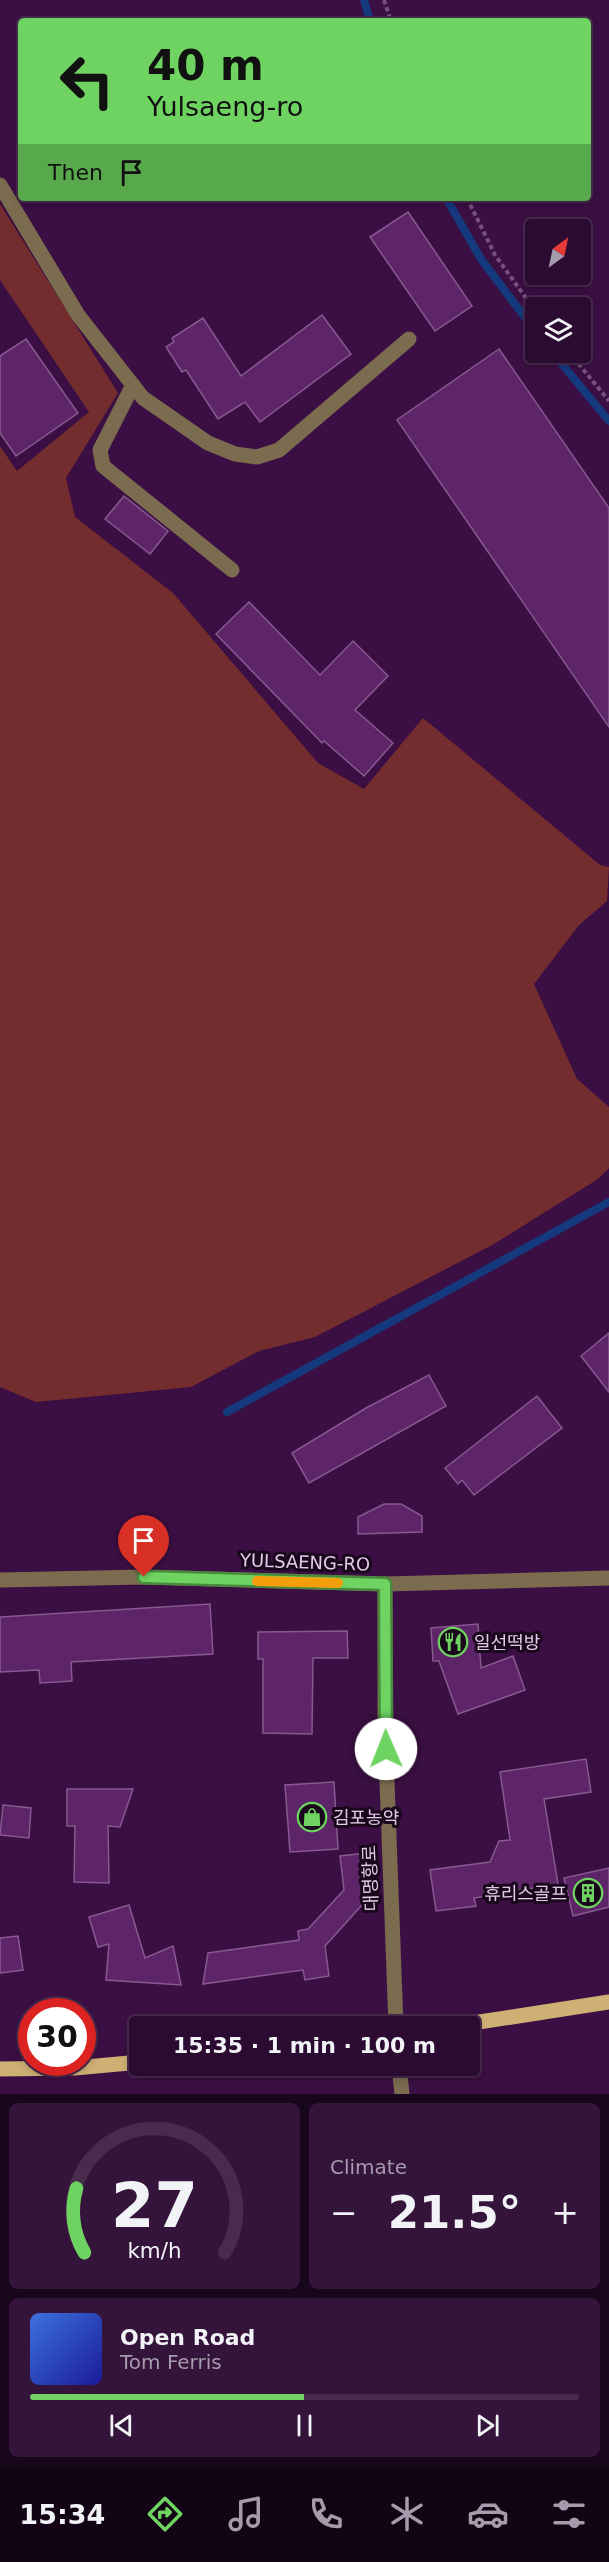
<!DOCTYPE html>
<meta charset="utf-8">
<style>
:root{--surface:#2c0b32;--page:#34143a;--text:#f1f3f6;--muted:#a69bac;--line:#482b4d;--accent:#6ed360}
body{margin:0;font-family:"DejaVu Sans","Noto Sans KR",sans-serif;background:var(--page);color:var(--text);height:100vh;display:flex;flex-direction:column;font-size:22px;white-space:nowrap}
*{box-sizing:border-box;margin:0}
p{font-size:20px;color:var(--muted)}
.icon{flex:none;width:33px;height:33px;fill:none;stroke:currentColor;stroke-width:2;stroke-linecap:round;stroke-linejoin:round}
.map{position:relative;height:2094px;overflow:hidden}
.details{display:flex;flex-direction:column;gap:9px;padding:9px;background:#18061c;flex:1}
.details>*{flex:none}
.top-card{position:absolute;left:18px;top:18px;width:573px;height:183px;border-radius:6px;box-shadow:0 3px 9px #0003,0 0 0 2px var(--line);background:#6ed360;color:#111;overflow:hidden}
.needle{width:39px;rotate:33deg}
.buttons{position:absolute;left:525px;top:219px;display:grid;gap:12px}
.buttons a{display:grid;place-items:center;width:66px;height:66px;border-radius:6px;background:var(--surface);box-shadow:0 3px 9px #0003,0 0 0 2px var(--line);font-size:30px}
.speed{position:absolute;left:18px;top:1998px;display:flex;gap:12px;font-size:30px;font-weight:700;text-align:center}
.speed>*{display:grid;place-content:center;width:78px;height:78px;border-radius:50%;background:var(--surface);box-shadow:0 3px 9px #0003,0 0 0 2px var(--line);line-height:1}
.speed .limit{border:9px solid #d22;background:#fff;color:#111}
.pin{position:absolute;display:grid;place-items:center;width:51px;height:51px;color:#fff;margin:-62px -26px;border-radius:50% 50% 50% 0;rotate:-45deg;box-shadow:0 0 6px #0007}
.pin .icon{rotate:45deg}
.me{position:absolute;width:66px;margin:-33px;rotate:359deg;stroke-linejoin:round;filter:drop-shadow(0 0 4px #0008)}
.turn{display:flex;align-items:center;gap:21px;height:126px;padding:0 30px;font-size:27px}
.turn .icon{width:78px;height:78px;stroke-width:2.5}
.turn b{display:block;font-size:42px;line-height:51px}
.then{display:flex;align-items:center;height:57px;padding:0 30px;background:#0003;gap:12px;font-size:22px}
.big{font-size:45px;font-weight:600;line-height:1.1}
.details .tile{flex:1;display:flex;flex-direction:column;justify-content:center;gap:9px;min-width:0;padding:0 21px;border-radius:9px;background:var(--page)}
.details .dial{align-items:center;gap:0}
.dial svg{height:156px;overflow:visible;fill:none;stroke:var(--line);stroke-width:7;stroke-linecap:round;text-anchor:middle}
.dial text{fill:var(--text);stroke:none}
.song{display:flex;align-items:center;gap:18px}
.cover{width:72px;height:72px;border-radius:9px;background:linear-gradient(135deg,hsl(220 70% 55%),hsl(240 70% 35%))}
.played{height:6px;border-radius:3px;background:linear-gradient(90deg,var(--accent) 50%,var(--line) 50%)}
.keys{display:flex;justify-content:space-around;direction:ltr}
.heat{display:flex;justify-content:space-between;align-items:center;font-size:33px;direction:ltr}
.details .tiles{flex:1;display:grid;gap:9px;grid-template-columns:1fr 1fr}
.tile:last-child{grid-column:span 2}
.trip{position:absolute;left:129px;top:2016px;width:351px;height:60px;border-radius:6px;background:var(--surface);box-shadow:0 3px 9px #0003,0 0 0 2px var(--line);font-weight:600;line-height:60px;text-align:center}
.tab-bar{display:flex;height:96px;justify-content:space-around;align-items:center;background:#120414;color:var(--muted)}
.tab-bar .icon{width:42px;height:42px}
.tab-bar .current{color:var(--accent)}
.tab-bar b{font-size:27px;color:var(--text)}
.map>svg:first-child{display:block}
.green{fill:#742d2f}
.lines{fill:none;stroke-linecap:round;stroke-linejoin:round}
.stream{stroke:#14397d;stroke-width:8}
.building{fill:#5d2567;stroke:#885890;stroke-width:1.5}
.path{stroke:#76517d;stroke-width:4;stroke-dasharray:4.5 3;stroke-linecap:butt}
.minor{stroke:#7b6b4f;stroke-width:15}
.major{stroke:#d0af74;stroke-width:15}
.route-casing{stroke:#48893e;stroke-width:15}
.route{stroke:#6ed360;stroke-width:10}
.slow{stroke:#f59e0b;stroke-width:10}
.labels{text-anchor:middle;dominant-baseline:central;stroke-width:6;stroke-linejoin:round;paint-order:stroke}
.street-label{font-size:18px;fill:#e3c9e8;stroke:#19071c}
.poi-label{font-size:18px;fill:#e3c9e8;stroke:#19071c;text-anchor:start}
</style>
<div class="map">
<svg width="609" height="2094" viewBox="0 0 609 2094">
<rect width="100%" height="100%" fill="#3b0f43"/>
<polygon class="green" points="0,204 118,393 66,478 75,517 173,593 318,763 364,789 423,718 600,865 609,867 607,901 579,925 534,984 577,1079 609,1107 609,1168 598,1179 494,1244 315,1337 259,1351 191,1387 36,1402 0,1387 0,446 17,471 89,412 0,280"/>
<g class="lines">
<g class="stream">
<polyline points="364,0 370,21"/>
<polyline points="446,198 481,259 536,332"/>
<polyline points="552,352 609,421"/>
<polyline points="227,1412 609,1202"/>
</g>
</g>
<g class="building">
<polygon points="408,212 472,306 435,331 370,237"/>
<polygon points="322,315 351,354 260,422 245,402 218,419 186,370 182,372 166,347 174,342 172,338 203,318 241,376"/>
<polygon points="26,339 78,413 16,456 0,433 0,356"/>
<polygon points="499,349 609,508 609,727 397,420"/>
<polygon points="124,496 168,531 150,554 105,519"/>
<polygon points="249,602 320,675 353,641 388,676 355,710 393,743 364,776 324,741 322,743 216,634"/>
<polygon points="609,1333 609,1392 581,1356"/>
<polygon points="429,1375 446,1406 309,1483 292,1453 366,1408"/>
<polygon points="537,1396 562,1428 474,1495 462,1480 458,1484 445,1468"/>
<polygon points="384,1504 401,1504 422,1516 422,1532 358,1534 358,1517"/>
<polygon points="210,1604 213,1654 71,1662 72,1681 40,1683 39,1670 0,1672 0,1617"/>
<polygon points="478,1624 481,1668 513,1656 525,1690 458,1714 439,1661 433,1661 431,1628"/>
<polygon points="347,1631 348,1658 313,1658 312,1734 263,1733 263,1659 258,1659 258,1632"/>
<polygon points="586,1759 591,1792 544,1799 558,1884 474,1898 476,1906 436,1911 430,1870 490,1862 499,1841 510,1840 500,1772"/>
<polygon points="334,1782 338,1849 290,1852 285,1785"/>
<polygon points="67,1789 133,1789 120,1827 108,1826 109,1883 74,1882 75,1826 67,1826"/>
<polygon points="3,1805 31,1808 29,1838 0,1835"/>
<polygon points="366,1853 371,1895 325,1946 329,1976 305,1980 303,1970 203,1984 208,1953 299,1940 298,1931 308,1929 344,1890 340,1856"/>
<polygon points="609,1868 609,1907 573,1916 564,1878"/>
<polygon points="129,1905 145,1958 173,1946 181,1985 106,1980 109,1944 98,1947 89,1917"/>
<polygon points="18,1936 23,1970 0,1973 0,1938"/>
</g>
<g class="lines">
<g class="path">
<polyline points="384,0 391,21"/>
<polyline points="467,198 495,255 536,312"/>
<polyline points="569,352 609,401"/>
</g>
<g class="minor">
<polyline points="0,185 78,315 143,398 208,443 235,454 257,457 279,450 409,339"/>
<polyline points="133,385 100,450 103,466 232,570"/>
<polyline points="0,1580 144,1577 385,1584 609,1578"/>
<polyline points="385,1584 385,1727 396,2026"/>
<polyline points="399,2066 402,2094"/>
</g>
<g class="major">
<polyline points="453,2026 609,2002"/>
<polyline points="0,2069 75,2068 140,2062"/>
</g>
</g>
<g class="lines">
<g class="route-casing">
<polyline id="route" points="144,1577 385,1584 386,1749"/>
</g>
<use href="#route" class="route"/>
<polyline class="slow" points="257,1581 338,1583"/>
</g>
<defs>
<g id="restaurant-ring" transform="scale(1.5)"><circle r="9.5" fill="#19071c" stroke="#6ed360" stroke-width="1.5"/><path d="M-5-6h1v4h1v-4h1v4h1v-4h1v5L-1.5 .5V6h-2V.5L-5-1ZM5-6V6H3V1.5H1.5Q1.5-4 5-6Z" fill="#6ed360"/></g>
<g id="shop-ring" transform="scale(1.5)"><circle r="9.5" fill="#19071c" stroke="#6ed360" stroke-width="1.5"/><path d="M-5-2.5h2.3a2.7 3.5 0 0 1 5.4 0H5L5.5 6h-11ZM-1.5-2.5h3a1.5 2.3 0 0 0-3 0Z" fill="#6ed360"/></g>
<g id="building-ring" transform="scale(1.5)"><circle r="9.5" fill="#19071c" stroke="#6ed360" stroke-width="1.5"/><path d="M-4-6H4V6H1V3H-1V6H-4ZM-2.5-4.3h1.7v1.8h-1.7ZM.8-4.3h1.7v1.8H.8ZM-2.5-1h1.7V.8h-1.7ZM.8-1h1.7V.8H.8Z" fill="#6ed360"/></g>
</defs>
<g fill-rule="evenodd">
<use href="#restaurant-ring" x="453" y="1642"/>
<use href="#shop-ring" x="312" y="1817"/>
<use href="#building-ring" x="588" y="1893"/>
</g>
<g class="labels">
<g class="street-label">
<text transform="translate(305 1562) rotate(2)">YULSAENG-RO</text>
<text transform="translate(370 1878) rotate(-92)">대명항로</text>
</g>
<g class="poi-label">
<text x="474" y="1642">일선떡방</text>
<text x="333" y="1817">김포농약</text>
<text x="567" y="1893" text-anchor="end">휴리스골프</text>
</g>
</g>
</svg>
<div class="buttons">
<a><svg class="needle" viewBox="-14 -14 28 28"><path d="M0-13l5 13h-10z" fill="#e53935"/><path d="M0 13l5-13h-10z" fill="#a69bac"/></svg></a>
<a><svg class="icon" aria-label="layers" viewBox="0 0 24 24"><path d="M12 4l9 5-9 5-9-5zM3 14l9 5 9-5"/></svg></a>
</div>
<div class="speed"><div class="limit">30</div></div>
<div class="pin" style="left:144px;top:1577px;background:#d93025"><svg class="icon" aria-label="arrive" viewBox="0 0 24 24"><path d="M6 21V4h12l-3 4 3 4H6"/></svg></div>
<svg class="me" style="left:386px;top:1749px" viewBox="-20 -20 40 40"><circle r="19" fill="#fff"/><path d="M0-13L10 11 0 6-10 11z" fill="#6ed360"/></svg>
<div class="trip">15:35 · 1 min · 100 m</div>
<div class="top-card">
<div class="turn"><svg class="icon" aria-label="left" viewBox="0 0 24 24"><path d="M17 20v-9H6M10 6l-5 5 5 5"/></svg><div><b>40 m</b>Yulsaeng-ro</div></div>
<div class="then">Then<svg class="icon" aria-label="arrive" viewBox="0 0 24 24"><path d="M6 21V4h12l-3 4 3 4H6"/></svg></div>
</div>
</div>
<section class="details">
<div class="tiles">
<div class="tile dial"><svg viewBox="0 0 100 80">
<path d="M14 69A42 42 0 1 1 86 69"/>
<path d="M14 69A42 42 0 0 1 10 36" stroke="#6ed360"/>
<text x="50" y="56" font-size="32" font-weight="700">27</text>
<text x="50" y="72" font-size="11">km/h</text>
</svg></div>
<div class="tile"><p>Climate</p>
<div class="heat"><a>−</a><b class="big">21.5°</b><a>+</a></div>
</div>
<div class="tile">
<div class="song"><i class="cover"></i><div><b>Open Road</b><p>Tom Ferris</p></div></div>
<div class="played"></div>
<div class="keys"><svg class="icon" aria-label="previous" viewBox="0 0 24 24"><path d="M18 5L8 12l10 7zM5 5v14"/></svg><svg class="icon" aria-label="pause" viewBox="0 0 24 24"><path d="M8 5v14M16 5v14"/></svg><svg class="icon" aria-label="next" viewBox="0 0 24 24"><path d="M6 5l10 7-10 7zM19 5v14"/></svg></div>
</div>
</div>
</section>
<nav class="tab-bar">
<b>15:34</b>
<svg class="icon current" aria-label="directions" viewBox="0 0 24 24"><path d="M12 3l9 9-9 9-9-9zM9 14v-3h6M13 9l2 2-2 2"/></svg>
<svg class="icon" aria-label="music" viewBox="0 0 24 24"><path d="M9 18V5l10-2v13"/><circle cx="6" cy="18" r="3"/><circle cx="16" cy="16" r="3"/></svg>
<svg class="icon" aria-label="phone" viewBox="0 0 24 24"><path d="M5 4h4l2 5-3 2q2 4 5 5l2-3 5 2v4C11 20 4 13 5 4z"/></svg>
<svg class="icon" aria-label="climate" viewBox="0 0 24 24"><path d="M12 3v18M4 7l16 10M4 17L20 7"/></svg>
<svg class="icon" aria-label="car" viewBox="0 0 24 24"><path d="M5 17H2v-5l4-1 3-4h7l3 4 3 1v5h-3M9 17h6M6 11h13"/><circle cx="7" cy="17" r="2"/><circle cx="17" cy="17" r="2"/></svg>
<svg class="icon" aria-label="filters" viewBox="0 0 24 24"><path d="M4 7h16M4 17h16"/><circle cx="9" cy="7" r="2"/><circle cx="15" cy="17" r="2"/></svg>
</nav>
